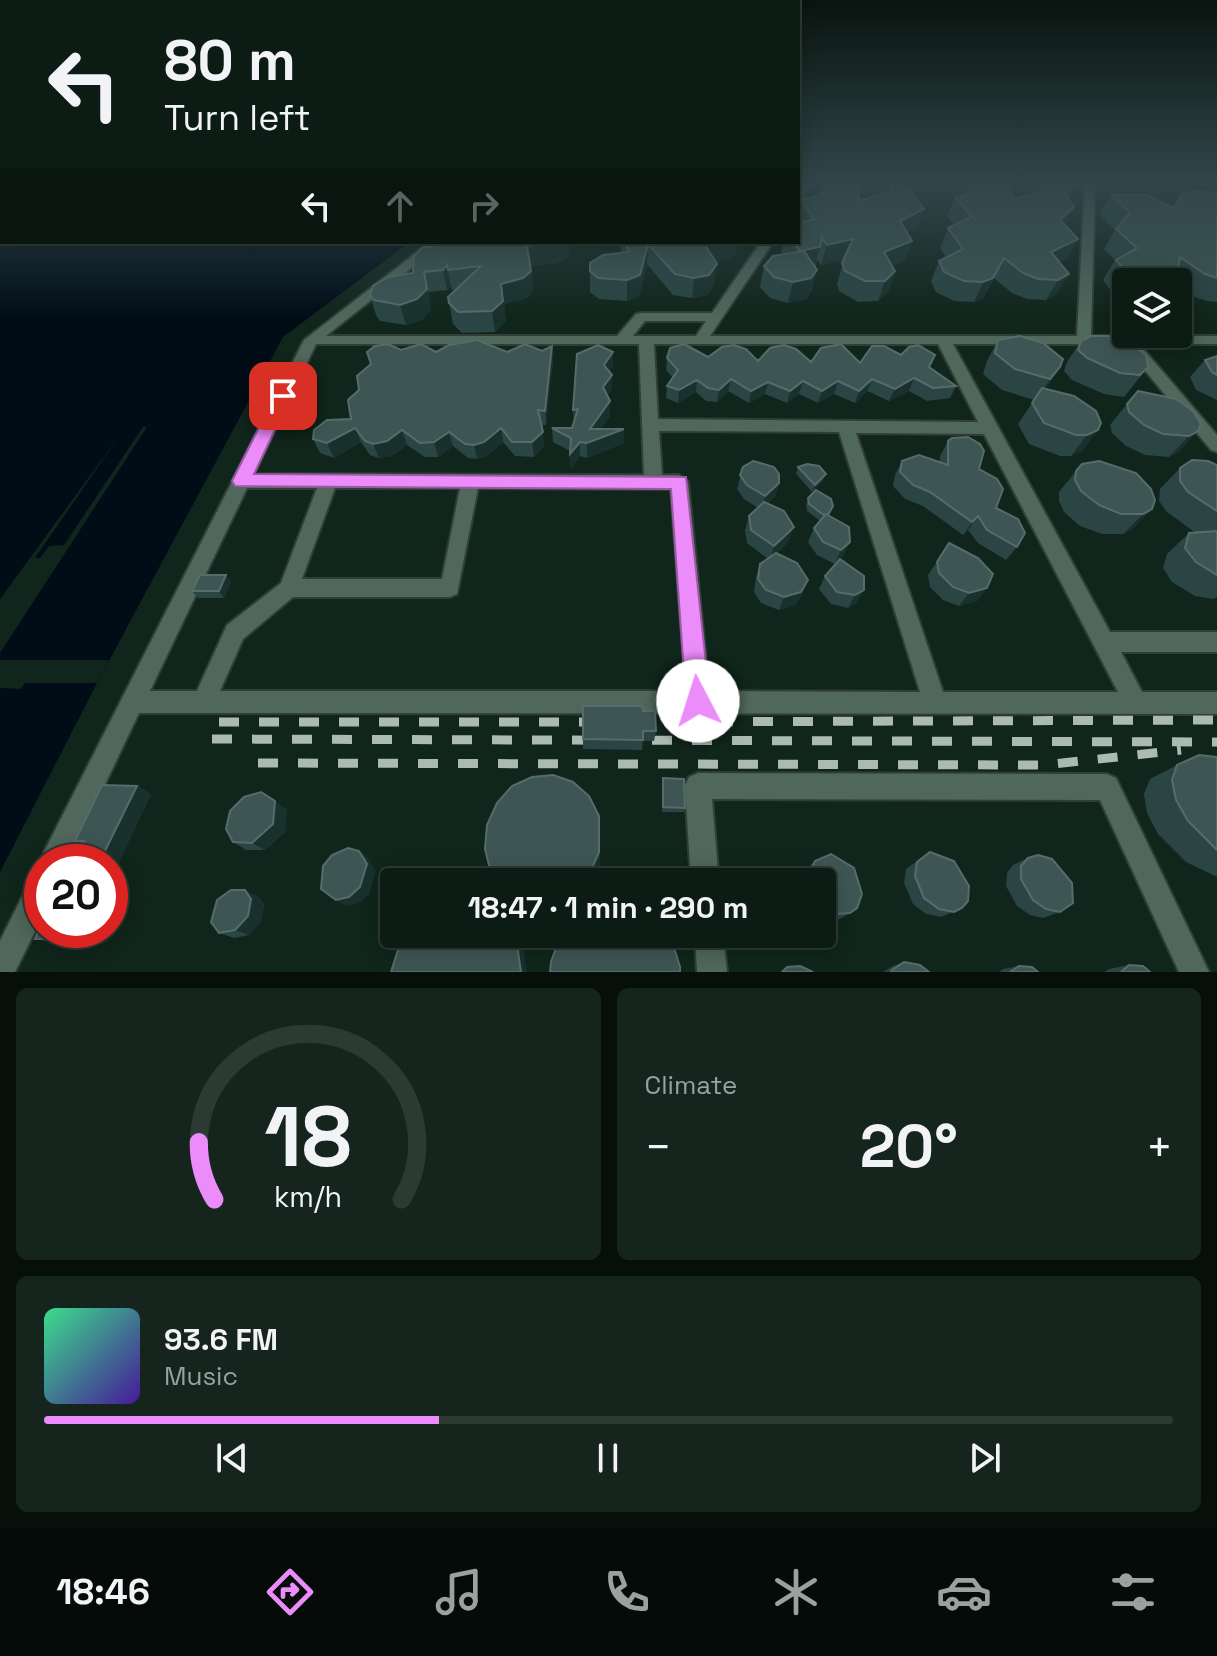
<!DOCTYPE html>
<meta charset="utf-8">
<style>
:root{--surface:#0c1c14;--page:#15251d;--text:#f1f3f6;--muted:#9aa1a0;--line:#2c3a34;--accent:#ec8cfb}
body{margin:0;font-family:"Space Grotesk",sans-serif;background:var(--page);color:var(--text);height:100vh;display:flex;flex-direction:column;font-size:30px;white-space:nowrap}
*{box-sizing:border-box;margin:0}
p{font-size:26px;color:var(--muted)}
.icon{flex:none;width:44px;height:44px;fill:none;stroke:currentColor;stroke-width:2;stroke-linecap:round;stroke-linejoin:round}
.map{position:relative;height:972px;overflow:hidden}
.sheet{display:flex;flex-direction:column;gap:16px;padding:16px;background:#070f0b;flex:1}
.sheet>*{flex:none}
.guide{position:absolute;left:0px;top:0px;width:800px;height:244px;box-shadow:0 4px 20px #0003,0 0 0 2px var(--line);background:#0c1c14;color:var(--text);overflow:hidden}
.buttons{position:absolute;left:1112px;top:268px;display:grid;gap:16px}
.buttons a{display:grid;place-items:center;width:80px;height:80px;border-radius:8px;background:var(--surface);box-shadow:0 4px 20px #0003,0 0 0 2px var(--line);font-size:40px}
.speed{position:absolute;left:24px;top:844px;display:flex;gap:16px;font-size:40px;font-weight:700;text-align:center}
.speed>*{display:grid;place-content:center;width:104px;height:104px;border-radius:50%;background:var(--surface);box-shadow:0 4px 20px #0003,0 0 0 2px var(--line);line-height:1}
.speed .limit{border:12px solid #d22;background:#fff;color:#111}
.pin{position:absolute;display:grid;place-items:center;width:68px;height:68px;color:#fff;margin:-34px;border-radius:16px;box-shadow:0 4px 12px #0006}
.me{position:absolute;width:88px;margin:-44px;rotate:355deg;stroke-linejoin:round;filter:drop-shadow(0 0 6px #0008)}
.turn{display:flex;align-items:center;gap:28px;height:168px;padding:0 32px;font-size:36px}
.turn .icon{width:104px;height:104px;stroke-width:2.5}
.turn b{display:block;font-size:56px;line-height:68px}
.lanes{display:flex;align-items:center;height:76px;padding:0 32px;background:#0003;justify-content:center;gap:40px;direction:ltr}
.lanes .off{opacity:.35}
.big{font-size:60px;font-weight:700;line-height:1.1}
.sheet .card{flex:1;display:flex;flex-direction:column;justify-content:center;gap:12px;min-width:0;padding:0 28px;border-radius:12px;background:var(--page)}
.sheet .dial{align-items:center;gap:0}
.dial svg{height:208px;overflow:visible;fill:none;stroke:var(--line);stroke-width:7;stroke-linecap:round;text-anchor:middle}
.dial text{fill:var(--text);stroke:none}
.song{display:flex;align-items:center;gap:24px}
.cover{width:96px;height:96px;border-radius:12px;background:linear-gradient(135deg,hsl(150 70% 55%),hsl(260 70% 35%))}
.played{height:8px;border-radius:4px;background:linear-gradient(90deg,var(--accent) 35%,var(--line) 35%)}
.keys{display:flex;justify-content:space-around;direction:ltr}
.heat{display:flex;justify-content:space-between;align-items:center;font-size:44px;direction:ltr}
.sheet .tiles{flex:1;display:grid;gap:16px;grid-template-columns:1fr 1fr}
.card:last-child{grid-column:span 2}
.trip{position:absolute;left:380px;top:868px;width:456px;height:80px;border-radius:8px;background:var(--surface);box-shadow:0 4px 20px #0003,0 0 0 2px var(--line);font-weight:700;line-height:80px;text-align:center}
.menu{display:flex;height:128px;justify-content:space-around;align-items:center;background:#050b08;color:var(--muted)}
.menu .icon{width:56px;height:56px}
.menu .on{color:var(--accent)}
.menu b{font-size:36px;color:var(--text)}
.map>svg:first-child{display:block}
.water{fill:#000c16}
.pier{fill:#10251b}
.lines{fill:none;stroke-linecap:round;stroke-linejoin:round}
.minor-casing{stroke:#303e36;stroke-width:4}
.minor{fill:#50675b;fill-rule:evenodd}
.rail{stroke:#abbab2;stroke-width:9;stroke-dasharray:20 20;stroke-linecap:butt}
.wall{fill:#2a4544}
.shaded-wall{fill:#18312c}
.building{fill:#3d5654;stroke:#556d6a;stroke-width:2}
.route{fill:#ec8cfb;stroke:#995ba3;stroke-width:2}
</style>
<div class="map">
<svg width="1217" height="972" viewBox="0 0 1217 972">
<rect width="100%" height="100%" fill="#10251b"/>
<polygon class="water" points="0,182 2,242 410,242 283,337 97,683 0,872"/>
<g class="pier">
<polygon points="143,427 147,427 0,653 0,599 122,432 35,558 40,558 49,546 64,545"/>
<polygon points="0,660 109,660 97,683 25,683 21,689 0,688"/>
</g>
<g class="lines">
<g class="minor-casing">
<g id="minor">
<polygon points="803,182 813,182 802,198 798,199 798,188"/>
<path d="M1085,182H1095L1091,336H1217V344H1139L1217,435V452L1211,450L1128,350L1127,344H953L1110,632H1217V652H1121L1142,692H1217V714L139,713L68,862H42V865L41,862L44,852L304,340L430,242H444L326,336H617L636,314L641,313H712L761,242H773L710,336H1077ZM645,321H706L696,336H633ZM316,344H639L644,475L254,474ZM654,344H938L978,422L658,419ZM659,431L839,432L920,692L709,691L688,482L679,475H662ZM856,433L984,434L1118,692H943ZM247,488H317L281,583L227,625L197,691H150ZM335,488H460L442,579H302ZM478,488L671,489L686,691H220L243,639L293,597H450L457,594Z"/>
<polygon points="698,773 1107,774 1116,778 1209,972 1179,972 1100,800 712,799 719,882 691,882 685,786 689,777"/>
<polygon points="42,873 42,917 15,972 0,972 0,941 32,877"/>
<polygon points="695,934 723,934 727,972 697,972"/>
</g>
</g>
<use href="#minor" class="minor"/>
<g class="rail">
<polyline points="219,722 605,722"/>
<polyline points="633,722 1217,720"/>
<polyline points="212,739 1217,742"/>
<polyline points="258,763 1044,765 1181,750"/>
</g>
</g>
<g class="wall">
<polygon points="824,182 860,182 858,201 889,192 891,184 924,209 917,228 907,233 912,241 905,260 892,266 895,271 888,292 878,301 858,302 839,291 837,284 844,259 821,265 817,259 812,290 806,299 788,303 770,298 760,287 764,266 783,254 781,252 784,242 798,242 800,223 798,220 798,215 801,200 821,194"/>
<polygon points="968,182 1008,182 1014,199 1036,193 1042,182 1075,182 1069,198 1074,207 1065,225 1067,259 1059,262 1057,294 1046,300 1027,299 1012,293 994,278 983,298 974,302 954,301 936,292 931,281 939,261 946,257 940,248 948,228 954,225 947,216 955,197 966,194 965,190"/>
<polygon points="1182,193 1217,195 1217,302 1207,301 1189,295 1178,287 1178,282 1126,282 1126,298 1112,292 1103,280 1115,260 1104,249 1115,230 1099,214 1111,195 1172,208"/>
<polygon points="454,242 570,242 570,252 567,258 557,263 531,266 533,292 525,299 504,304 506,321 495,332 462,333 453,324 449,303 457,289 452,290 451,286 447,290 428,292 431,310 422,320 406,325 380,321 376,315 370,295 413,273"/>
<polygon points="620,242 738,242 736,252 732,258 716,262 714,285 707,295 692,298 673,295 647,264 639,296 627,301 599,299 590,292 590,271 621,253"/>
<polygon points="998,340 1063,359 1045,389 1098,430 1082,451 1071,456 1060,456 1029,444 1018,424 1034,400 1002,390 983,374 987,361"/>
<polygon points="1081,341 1148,367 1124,397 1104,394 1072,380 1064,371 1067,362"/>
<polygon points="552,346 553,360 546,425 541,425 544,446 534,457 515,456 503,442 487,456 477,459 468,458 453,446 438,457 425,457 407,445 392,456 379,458 370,455 361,442 334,458 320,453 313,439 351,419 401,350 436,352 542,351"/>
<polygon points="901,355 930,367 956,386 950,398 927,401 909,391 889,401 867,391 855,403 834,394 818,403 799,394 787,403 765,394 749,403 728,391 717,402 706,401 696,392 678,403 666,398 667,386 673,378 666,370 667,358 708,357 758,361 860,363"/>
<polygon points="1217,356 1217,400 1196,390 1190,377 1205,360"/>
<polygon points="613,367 609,372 612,389 607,395 610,416 600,429 624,443 587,458 580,456 571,469 570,451 553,442 552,428 572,428 574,423 573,410"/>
<polygon points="1127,404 1201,424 1179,452 1169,457 1145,455 1126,446 1112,433 1110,425"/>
<polygon points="948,441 979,469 996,508 1017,547 1006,560 978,543 968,530 963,535 923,506 905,499 893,486 895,475 902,461 940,462 940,456"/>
<polygon points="1217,465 1217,597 1214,599 1195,596 1172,582 1163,568 1167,554 1189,533 1196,533 1167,512 1159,501 1160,489 1180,468"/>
<polygon points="743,467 779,483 775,497 767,504 789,541 777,553 803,593 795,605 779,610 761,603 754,592 756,577 760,564 768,559 747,543 745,530 749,516 758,508 744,499 737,489"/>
<polygon points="798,467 823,481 812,492 796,474"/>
<polygon points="1076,471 1152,509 1132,529 1123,534 1102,534 1080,526 1064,512 1059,501 1059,492"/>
<polygon points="808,498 829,515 844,555 840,559 864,576 857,603 848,608 831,604 819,589 825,576 835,564 817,555 808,542 814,528 820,521 807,511 806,505"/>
<polygon points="949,543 987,588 977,601 959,606 943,600 930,587 928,575"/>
<polygon points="226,575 231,582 224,598 198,598 192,591"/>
<polygon points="643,711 656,731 654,741 643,741 642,750 583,749 583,739"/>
<polygon points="1217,757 1217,877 1186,862 1158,834 1147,813 1144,794 1150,779 1177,765"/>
<polygon points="663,778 685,808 684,812 662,812"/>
<polygon points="137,786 151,794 118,864 110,864 110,862 88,862 76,857 82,844 75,841"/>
<polygon points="275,801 287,810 285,832 265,850 246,850 233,842"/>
<polygon points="930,852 962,908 941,917 926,914 913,904 904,883 906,869"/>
<polygon points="1028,858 1060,912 1043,918 1030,915 1017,906 1006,886 1007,873 1013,865"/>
<polygon points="815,861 850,913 840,919 826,919 822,916 822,882 802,882 807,868"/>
<polygon points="259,897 264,905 261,922 249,935 234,938 219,933"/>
<polygon points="117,916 107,942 57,943 35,939"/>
<polygon points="904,962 929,972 883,972 893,966"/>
<polygon points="1129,965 1150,972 1105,972 1109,969"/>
<polygon points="1019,966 1038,972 999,972 1003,969"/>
</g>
<g class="shaded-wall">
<polygon points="1077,183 1067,202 1065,193"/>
<polygon points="1074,207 1064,226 1060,220"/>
<polygon points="924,209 917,228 893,240 900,221"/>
<polygon points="853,239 847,259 821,265 827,245"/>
<polygon points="1078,239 1067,259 1041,272 1051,252"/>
<polygon points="912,241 905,260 878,272 884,252"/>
<polygon points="558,242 570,242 570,252 567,258 557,263 529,266 527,246"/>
<polygon points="719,242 738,242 736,252 732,258 703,266 705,245"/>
<polygon points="648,244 647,264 639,296 627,301 627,280"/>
<polygon points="820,247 815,266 800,251"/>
<polygon points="1004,258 983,298 974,302 983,282"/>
<polygon points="717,264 714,285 707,295 692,298 694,278"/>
<polygon points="447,265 451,286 447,290 443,270"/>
<polygon points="817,270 812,290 806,299 788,303 793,282"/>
<polygon points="531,271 533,292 525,299 504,304 506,321 495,332 492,311 501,284"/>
<polygon points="895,271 888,292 878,301 885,281"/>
<polygon points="424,272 431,310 422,320 406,325 400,305"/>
<polygon points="1069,274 1057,294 1046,300 1058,280"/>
<polygon points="552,346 553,360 546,425 545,411"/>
<polygon points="613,352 613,367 604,379 604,365"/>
<polygon points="1060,367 1046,389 1036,400 1050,379"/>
<polygon points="612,375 612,389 603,401 603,387"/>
<polygon points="914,378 909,391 889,401 895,389"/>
<polygon points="731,379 728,391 717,402 719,390"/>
<polygon points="872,379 867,391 855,403 859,391"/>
<polygon points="697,380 696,392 678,403 679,390"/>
<polygon points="803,381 799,394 787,403 790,391"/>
<polygon points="838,381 834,394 818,403 822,391"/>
<polygon points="768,382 765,394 749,403 751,391"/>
<polygon points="610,401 610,416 591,442 624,429 624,443 587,458 587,443 590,429"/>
<polygon points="355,428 361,442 334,458 327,443"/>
<polygon points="501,428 503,442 487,456 477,459 474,445"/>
<polygon points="402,430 407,445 392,456 379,458 373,444"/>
<polygon points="1098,430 1082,451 1071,456 1087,435"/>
<polygon points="1198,431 1179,452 1169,457 1189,436"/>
<polygon points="449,432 453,446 438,457 434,442"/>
<polygon points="543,432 544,446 534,457 532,442"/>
<polygon points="580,442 580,456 571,469 570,454"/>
<polygon points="826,474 823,481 812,492 815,485"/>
<polygon points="779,483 775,497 761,510 765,496"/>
<polygon points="1152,509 1132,529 1123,534 1143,514"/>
<polygon points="978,516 968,530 963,535 972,522"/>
<polygon points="794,527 789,541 770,560 774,546"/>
<polygon points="850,542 844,555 835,564 841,550"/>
<polygon points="226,575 231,582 224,598 219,591"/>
<polygon points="808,580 803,593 795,605 779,610 784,597"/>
<polygon points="987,588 977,601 959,606 969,593"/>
<polygon points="864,590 857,603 848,608 855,595"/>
<polygon points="137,786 151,794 118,864 102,857"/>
<polygon points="275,801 287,810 285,832 265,850 252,843"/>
<polygon points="600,832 600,866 593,882 584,882"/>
<polygon points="359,851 368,858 376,871 369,894 359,903 346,906 336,900"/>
<polygon points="245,890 259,897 264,905 261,922 249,935 235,930"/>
<polygon points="110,914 117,916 107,942 87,938 90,930 110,930"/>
<polygon points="514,934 515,934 523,946 527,972 521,972"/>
</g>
<g class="building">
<polygon points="826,182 860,182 858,201 892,191 891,184 909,189 924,209 900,221 912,241 884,252 895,271 885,281 865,281 845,271 842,263 853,239 827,245 822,238 820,247 800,251 793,242 798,242 798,224 814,219 801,200 827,192"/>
<polygon points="976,182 1008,182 1014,199 1046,191 1045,182 1075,182 1077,183 1065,193 1074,207 1060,220 1078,239 1051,252 1069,274 1058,280 1038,279 1023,273 1004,258 993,278 983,282 964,281 944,272 939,261 963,249 948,228 972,217 955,197 980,190"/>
<polygon points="1201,191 1217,195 1217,278 1205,274 1180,257 1176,278 1164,282 1147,280 1126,272 1116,260 1137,248 1116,229 1130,213 1111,195 1147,195 1175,209 1182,193"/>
<polygon points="454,242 558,242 527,246 531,271 523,278 501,284 503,301 492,311 458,312 449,303 448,297 481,266 448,270 447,265 443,270 424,272 427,289 417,299 400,305 374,300 370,295 373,286 388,277 413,273 414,256 422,248"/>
<polygon points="625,242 719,242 705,245 717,264 709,275 694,278 675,274 648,244 640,275 627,280 598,278 590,271 590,263 603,255 629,252"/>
<polygon points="804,251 817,270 811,278 793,282 774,277 764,266 773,256"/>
<polygon points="1020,336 1043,343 1063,359 1060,367 1050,379 1015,369 995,353 998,340"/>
<polygon points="1091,336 1108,336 1128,342 1146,355 1148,367 1140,375 1120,373 1087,358 1078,350 1081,341"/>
<polygon points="477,340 507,352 525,344 542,351 552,346 545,411 538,410 543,432 532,442 512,442 501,428 484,442 474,445 465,444 449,432 434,442 420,443 402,430 387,441 373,444 365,441 355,428 327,443 313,439 314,430 327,420 351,419 348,400 359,390 357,376 371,364 367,352 375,346 388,344 401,350 421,344 436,352 449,345"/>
<polygon points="684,344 708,357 722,347 734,345 746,349 758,361 770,348 784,345 796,349 811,362 821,348 841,344 860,363 872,346 884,346 901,355 909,347 918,345 935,355 929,367 956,386 933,388 914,378 895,389 872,379 859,391 838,381 822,391 803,381 790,391 768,382 751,391 731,379 719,390 708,388 697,380 679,390 667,386 678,370 667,358 670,348"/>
<polygon points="598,345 613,352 604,365 612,375 603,387 610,401 590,429 624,429 587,443 580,442 570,454 571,438 552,428 572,428 578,409 573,410 577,354"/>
<polygon points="1217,356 1217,375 1212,372 1205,360"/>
<polygon points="1042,388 1074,396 1096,411 1101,423 1098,430 1087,435 1076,435 1044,423 1032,403"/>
<polygon points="1138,391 1176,399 1193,411 1201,424 1198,431 1189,436 1163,434 1144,425 1129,412 1127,404"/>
<polygon points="968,437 980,444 984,451 979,469 997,479 1003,489 996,508 1018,519 1025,533 1017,547 987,530 978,516 972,522 930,492 913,485 900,472 902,461 919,455 948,465 948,441 952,438"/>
<polygon points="1192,460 1208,461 1217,465 1217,511 1188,492 1180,481 1180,468"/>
<polygon points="753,461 774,467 779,474 779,483 765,496 747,485 740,475 743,467"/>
<polygon points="1099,461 1136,473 1151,489 1155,500 1152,509 1143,514 1121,514 1099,505 1081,491 1075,480 1076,471 1082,464"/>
<polygon points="807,464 819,466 826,474 815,485 798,467"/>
<polygon points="816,490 831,499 833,506 828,515 826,514 825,516 809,504 808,498"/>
<polygon points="764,502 784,511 794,527 774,546 751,530 749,516"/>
<polygon points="826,514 849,527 850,542 841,550 823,542 814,528"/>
<polygon points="1217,531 1217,575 1196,562 1185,548 1189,533"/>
<polygon points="949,543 978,558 993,574 987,588 969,593 953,587 939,573 937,562"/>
<polygon points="776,553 797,563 808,580 801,592 784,597 766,590 758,579 760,564"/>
<polygon points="840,559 864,576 864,590 855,595 837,592 825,576"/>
<polygon points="200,575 226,575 219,591 192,591"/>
<polygon points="583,706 642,706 643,711 655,711 656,731 643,731 643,740 583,739"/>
<polygon points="1199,755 1217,757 1217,850 1188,821 1176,800 1172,780 1177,765"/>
<polygon points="553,775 573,782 589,796 599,816 599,852 589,875 584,882 497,882 491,873 485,849 487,825 497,803 512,786 532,777"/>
<polygon points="663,778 684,779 685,808 663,807"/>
<polygon points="102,785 137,786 102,857 76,857 84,841 75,841"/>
<polygon points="261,792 275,801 273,824 252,843 233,842 226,829 230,811 244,797"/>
<polygon points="348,848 359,851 367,864 360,887 349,897 336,900 321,889 323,866 332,855"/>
<polygon points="930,852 954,861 969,886 968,901 962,908 954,912 939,909 924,898 915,876 917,862"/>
<polygon points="831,854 854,868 862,894 857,908 850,913 835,914 822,903 822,882 810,882 809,874 815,861"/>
<polygon points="1038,855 1052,859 1072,883 1073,903 1060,912 1046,909 1033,900 1021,879 1021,866 1028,858"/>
<polygon points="231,890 245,890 251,899 248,916 235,930 219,933 211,922 217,900"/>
<polygon points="42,923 42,930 90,930 87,938 35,939"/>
<polygon points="408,934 514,934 516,937 521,972 391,972 398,950"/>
<polygon points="561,934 668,934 671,938 680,967 680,972 550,972 551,962"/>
<polygon points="904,962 920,965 929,972 891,972 892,970"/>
<polygon points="1129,965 1143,966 1150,972 1121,972"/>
<polygon points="800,966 813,972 782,972 787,967"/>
<polygon points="1019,966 1032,967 1038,972 1010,972"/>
</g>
<linearGradient id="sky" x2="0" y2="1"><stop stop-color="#09140f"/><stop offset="0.57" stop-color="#31464a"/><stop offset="1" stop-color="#31464a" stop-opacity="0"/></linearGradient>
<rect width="1217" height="318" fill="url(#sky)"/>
<polygon class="route" points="283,391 291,396 254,474 686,477 710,701 706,709 698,713 690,709 686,701 671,489 235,486 232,481 275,396"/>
</svg>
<div class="buttons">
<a><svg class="icon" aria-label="layers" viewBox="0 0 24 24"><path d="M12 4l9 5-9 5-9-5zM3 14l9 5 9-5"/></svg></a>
</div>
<div class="speed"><div class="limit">20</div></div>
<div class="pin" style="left:283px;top:396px;background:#d93025"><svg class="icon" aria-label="arrive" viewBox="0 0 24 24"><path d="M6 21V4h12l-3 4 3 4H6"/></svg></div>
<svg class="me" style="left:698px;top:701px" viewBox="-20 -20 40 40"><circle r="19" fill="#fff"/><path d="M0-13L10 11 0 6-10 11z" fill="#ec8cfb"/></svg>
<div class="trip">18:47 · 1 min · 290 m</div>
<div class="guide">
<div class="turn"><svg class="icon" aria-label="left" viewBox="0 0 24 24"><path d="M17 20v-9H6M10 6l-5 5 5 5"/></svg><div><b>80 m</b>Turn left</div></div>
<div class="lanes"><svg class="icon" aria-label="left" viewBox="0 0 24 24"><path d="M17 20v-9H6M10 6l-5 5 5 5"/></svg><svg class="icon off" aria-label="ahead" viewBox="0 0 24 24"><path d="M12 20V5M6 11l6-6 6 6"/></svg><svg class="icon off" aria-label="right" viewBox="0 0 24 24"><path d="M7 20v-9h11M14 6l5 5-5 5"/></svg></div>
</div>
</div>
<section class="sheet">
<div class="tiles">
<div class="card dial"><svg viewBox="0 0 100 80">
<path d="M14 69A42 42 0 1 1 86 69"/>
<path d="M14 69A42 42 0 0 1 8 47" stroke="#ec8cfb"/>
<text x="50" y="56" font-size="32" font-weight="700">18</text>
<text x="50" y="72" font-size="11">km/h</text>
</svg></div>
<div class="card"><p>Climate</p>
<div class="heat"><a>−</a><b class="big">20°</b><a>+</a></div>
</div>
<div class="card">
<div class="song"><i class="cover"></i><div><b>93.6 FM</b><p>Music</p></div></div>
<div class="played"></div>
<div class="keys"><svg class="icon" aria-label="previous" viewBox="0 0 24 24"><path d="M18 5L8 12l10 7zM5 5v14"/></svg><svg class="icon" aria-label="pause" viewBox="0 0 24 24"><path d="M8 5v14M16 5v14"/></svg><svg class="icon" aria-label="next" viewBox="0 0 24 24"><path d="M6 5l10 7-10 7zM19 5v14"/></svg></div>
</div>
</div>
</section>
<nav class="menu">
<b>18:46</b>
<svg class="icon on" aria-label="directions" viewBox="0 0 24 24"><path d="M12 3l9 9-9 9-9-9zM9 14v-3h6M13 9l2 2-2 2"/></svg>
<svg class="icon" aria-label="music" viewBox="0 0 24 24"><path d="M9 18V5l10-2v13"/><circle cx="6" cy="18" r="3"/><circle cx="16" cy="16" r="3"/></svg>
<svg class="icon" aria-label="phone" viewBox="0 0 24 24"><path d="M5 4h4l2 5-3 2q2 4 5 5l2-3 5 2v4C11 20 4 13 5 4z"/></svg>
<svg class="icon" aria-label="climate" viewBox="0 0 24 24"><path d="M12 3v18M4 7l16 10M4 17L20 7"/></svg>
<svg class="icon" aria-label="car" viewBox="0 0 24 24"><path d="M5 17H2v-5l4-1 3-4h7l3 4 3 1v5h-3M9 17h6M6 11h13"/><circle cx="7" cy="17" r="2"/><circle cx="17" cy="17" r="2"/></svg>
<svg class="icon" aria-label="filters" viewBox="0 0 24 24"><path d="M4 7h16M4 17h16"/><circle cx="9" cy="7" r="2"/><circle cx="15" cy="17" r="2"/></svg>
</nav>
